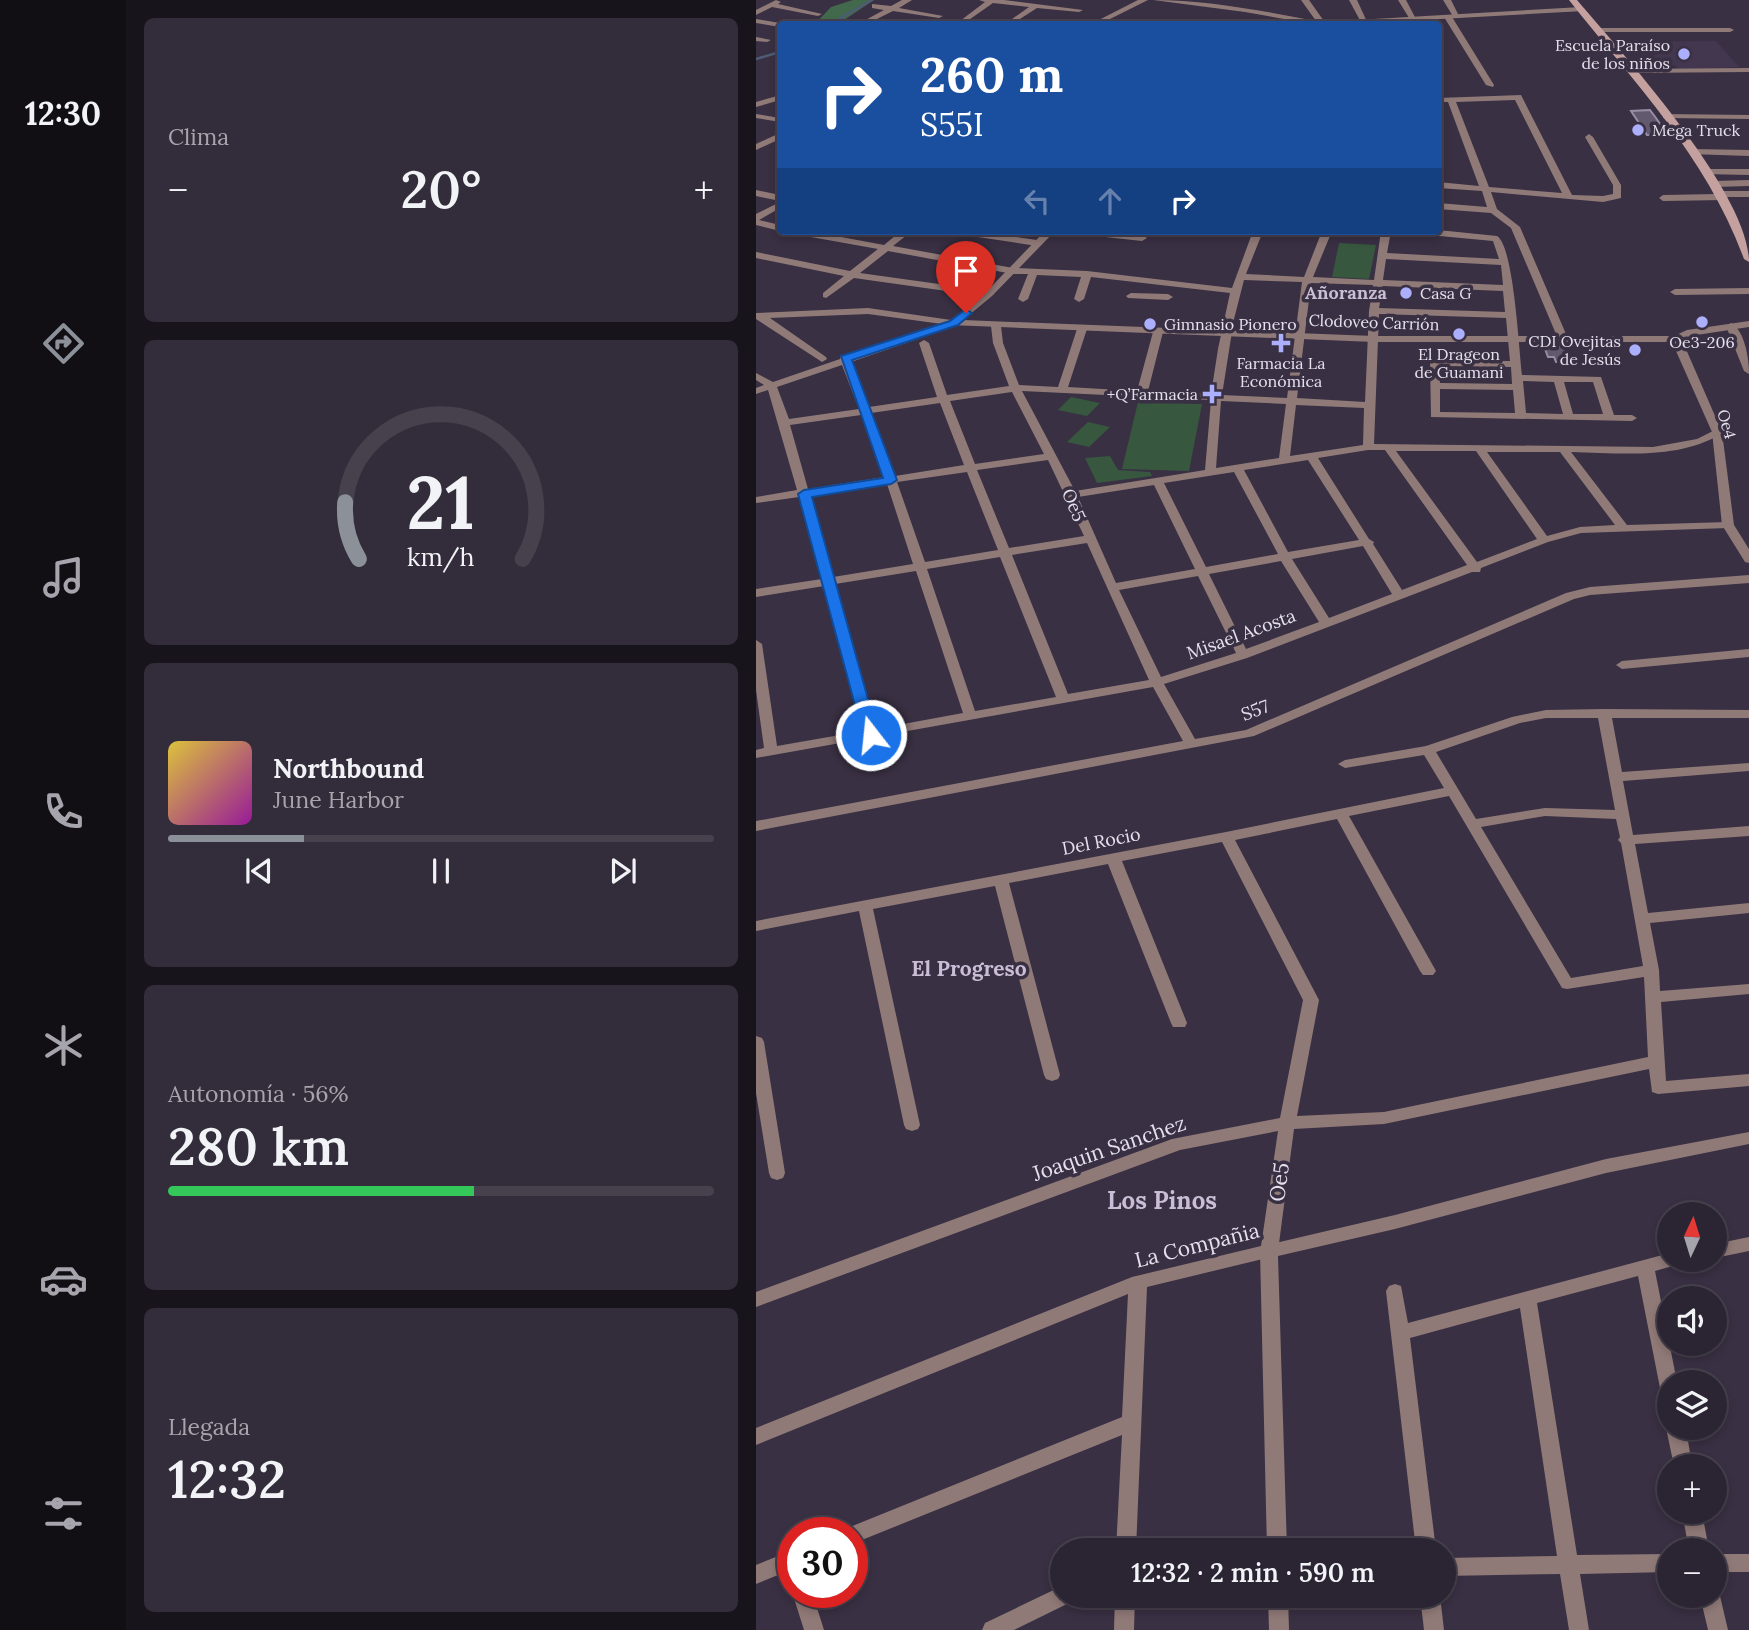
<!DOCTYPE html>
<html lang="es">
<meta charset="utf-8">
<style>
:root{--surface:#2b2432;--page:#332c3a;--text:#f1f3f6;--muted:#a6a4ac;--line:#47414d;--accent:#8c9099}
body{margin:0;font-family:Lora,serif;background:var(--page);color:var(--text);height:100vh;display:flex;flex-direction:column;font-size:26px;white-space:nowrap}
*{box-sizing:border-box;margin:0}
p{font-size:23px;color:var(--muted)}
.icon{flex:none;width:38px;height:38px;fill:none;stroke:currentColor;stroke-width:2;stroke-linecap:round;stroke-linejoin:round}
.map{position:relative;flex:1;overflow:hidden}
.details{display:flex;flex-direction:column;gap:18px;padding:18px;background:#18141c;width:630px}
.details>*{flex:none}
.guide{position:absolute;left:21px;top:21px;width:665px;height:214px;border-radius:7px;box-shadow:0 4px 10px #0003,0 0 0 2px var(--line);background:#1a4fa0;color:#fff;overflow:hidden}
.needle{width:46px;rotate:4deg}
.buttons{position:absolute;left:901px;top:1202px;display:grid;gap:14px}
.buttons a{display:grid;place-items:center;width:70px;height:70px;border-radius:50%;background:var(--surface);box-shadow:0 4px 10px #0003,0 0 0 2px var(--line);font-size:35px}
.speed{position:absolute;left:21px;top:1517px;display:flex;gap:14px;font-size:35px;font-weight:700;text-align:center}
.speed>*{display:grid;place-content:center;width:91px;height:91px;border-radius:50%;background:var(--surface);box-shadow:0 4px 10px #0003,0 0 0 2px var(--line);line-height:1}
.speed .limit{border:10px solid #d22;background:#fff;color:#111}
.pin{position:absolute;display:grid;place-items:center;width:60px;height:60px;color:#fff;margin:-72px -30px;border-radius:50% 50% 50% 0;rotate:-45deg;box-shadow:0 0 7px #0007}
.pin .icon{rotate:45deg}
.me{position:absolute;width:77px;margin:-38px;rotate:344deg;stroke-linejoin:round;filter:drop-shadow(0 0 5px #0008)}
.turn{display:flex;align-items:center;gap:24px;height:147px;padding:0 28px;font-size:32px}
.turn .icon{width:91px;height:91px;stroke-width:2.5}
.turn b{display:block;font-size:49px;line-height:60px}
.lanes{display:flex;align-items:center;height:66px;padding:0 28px;background:#0003;justify-content:center;gap:35px;direction:ltr}
.lanes .off{opacity:.35}
.big{font-size:52px;font-weight:600;line-height:1.1}
.details .tile{flex:1;display:flex;flex-direction:column;justify-content:center;gap:10px;min-width:0;padding:0 24px;border-radius:10px;background:var(--page)}
.details .dial{align-items:center;gap:0}
.dial svg{height:182px;overflow:visible;fill:none;stroke:var(--line);stroke-width:7;stroke-linecap:round;text-anchor:middle}
.dial text{fill:var(--text);stroke:none}
.song{display:flex;align-items:center;gap:21px}
.cover{width:84px;height:84px;border-radius:10px;background:linear-gradient(135deg,hsl(50 70% 55%),hsl(300 70% 35%))}
.played{height:7px;border-radius:4px;background:linear-gradient(90deg,var(--accent) 25%,var(--line) 25%)}
.keys{display:flex;justify-content:space-around;direction:ltr}
.heat{display:flex;justify-content:space-between;align-items:center;font-size:38px;direction:ltr}
.charge{height:10px;border-radius:5px;background:linear-gradient(90deg,#34c759 56%,var(--line) 0)}
.trip{position:absolute;left:294px;top:1538px;width:406px;height:70px;border-radius:35px;background:var(--surface);box-shadow:0 4px 10px #0003,0 0 0 2px var(--line);font-weight:600;line-height:70px;text-align:center}
main{display:flex;flex:1;min-height:0}
.tab-bar{display:flex;flex-direction:column;width:126px;justify-content:space-around;align-items:center;background:#110e14;color:var(--muted)}
.tab-bar .icon{width:49px;height:49px}
.tab-bar .active{color:var(--accent)}
.tab-bar b{font-size:32px;color:var(--text)}
.map>svg:first-child{display:block}
.built{fill:#433750}
.green{fill:#37573f}
.forest{fill:#43694d}
.lines{fill:none;stroke-linecap:round;stroke-linejoin:round}
.stream{stroke:#4e5c75;stroke-width:2.5}
.building{fill:#63596e;stroke:#988ea5;stroke-width:2}
.minor{fill:#907a78;fill-rule:evenodd}
.tertiary{fill:#907a78;fill-rule:evenodd}
.secondary{fill:#c4a19e;fill-rule:evenodd}
.route{fill:#1a73e8;stroke:#114b97;stroke-width:2}
.poi-dot{fill:#acaffb;stroke:#393043;stroke-width:2.5}
.labels{text-anchor:middle;dominant-baseline:central;stroke-width:7;stroke-linejoin:round;paint-order:stroke}
.far-poi-label{font-size:16px;fill:#e5e0ec;stroke:#393043;text-anchor:end}
.far-street-label{font-size:16px;fill:#e5e0ec;stroke:#393043}
.far-quarter-label{font-size:18px;font-weight:bold;fill:#c9bed6;stroke:#393043}
.street-label{font-size:18px;fill:#e5e0ec;stroke:#393043}
.quarter-label{font-size:21px;font-weight:bold;fill:#c9bed6;stroke:#393043}
.near-street-label{font-size:21px;fill:#e5e0ec;stroke:#393043}
.near-quarter-label{font-size:24px;font-weight:bold;fill:#c9bed6;stroke:#393043}
</style>
<main>
<nav class="tab-bar">
<b>12:30</b>
<svg class="icon active" aria-label="directions" viewBox="0 0 24 24"><path d="M12 3l9 9-9 9-9-9zM9 14v-3h6M13 9l2 2-2 2"/></svg>
<svg class="icon" aria-label="music" viewBox="0 0 24 24"><path d="M9 18V5l10-2v13"/><circle cx="6" cy="18" r="3"/><circle cx="16" cy="16" r="3"/></svg>
<svg class="icon" aria-label="phone" viewBox="0 0 24 24"><path d="M5 4h4l2 5-3 2q2 4 5 5l2-3 5 2v4C11 20 4 13 5 4z"/></svg>
<svg class="icon" aria-label="climate" viewBox="0 0 24 24"><path d="M12 3v18M4 7l16 10M4 17L20 7"/></svg>
<svg class="icon" aria-label="car" viewBox="0 0 24 24"><path d="M5 17H2v-5l4-1 3-4h7l3 4 3 1v5h-3M9 17h6M6 11h13"/><circle cx="7" cy="17" r="2"/><circle cx="17" cy="17" r="2"/></svg>
<svg class="icon" aria-label="filters" viewBox="0 0 24 24"><path d="M4 7h16M4 17h16"/><circle cx="9" cy="7" r="2"/><circle cx="15" cy="17" r="2"/></svg>
</nav>
<section class="details">
<div class="tile"><p>Clima</p>
<div class="heat"><a>−</a><b class="big">20°</b><a>+</a></div>
</div>
<div class="tile dial"><svg viewBox="0 0 100 80">
<path d="M14 69A42 42 0 1 1 86 69"/>
<path d="M14 69A42 42 0 0 1 8 44" stroke="#8c9099"/>
<text x="50" y="56" font-size="32" font-weight="700">21</text>
<text x="50" y="72" font-size="11">km/h</text>
</svg></div>
<div class="tile">
<div class="song"><i class="cover"></i><div><b>Northbound</b><p>June Harbor</p></div></div>
<div class="played"></div>
<div class="keys"><svg class="icon" aria-label="previous" viewBox="0 0 24 24"><path d="M18 5L8 12l10 7zM5 5v14"/></svg><svg class="icon" aria-label="pause" viewBox="0 0 24 24"><path d="M8 5v14M16 5v14"/></svg><svg class="icon" aria-label="next" viewBox="0 0 24 24"><path d="M6 5l10 7-10 7zM19 5v14"/></svg></div>
</div>
<div class="tile"><p>Autonomía · 56%</p><b class="big">280 km</b><div class="charge"></div></div>
<div class="tile"><p>Llegada</p><b class="big">12:32</b></div>
</section>
<div class="map">
<svg width="993" height="1630" viewBox="0 0 993 1630">
<rect width="100%" height="100%" fill="#393043"/>
<polygon class="built" points="960,41 983,67 923,69 919,65 890,65 879,42"/>
<g class="green">
<polygon points="583,243 620,245 613,279 576,277"/>
<polygon points="315,397 344,403 331,416 302,410"/>
<polygon points="382,402 446,404 433,471 366,469"/>
<polygon points="332,422 354,427 333,447 311,442"/>
<polygon points="354,456 362,470 394,472 396,476 341,483 329,458"/>
</g>
<polygon class="forest" points="97,0 118,0 82,24 59,24 75,7"/>
<g class="lines">
<g class="stream">
<polyline points="74,24 116,0"/>
<polyline points="0,59 24,52"/>
</g>
</g>
<g class="building">
<polygon points="894,110 900,118 911,134 891,135 875,111"/>
<polygon points="788,346 810,346 816,361 800,362 798,357 792,357"/>
</g>
<g class="lines">
<g class="minor">
<polygon points="20,0 25,2 22,4 66,14 62,16 16,7 0,15 0,10"/>
<polygon points="146,0 156,0 143,8 187,16 183,18 137,11 111,24 102,24 128,10 116,8 116,4 135,6"/>
<polygon points="223,0 248,0 327,10 323,12 281,8 256,24 249,24 273,7 237,3 207,24 200,24 229,2"/>
<polygon points="382,0 392,0 344,24 335,24"/>
<path d="M397,0C452,0 506,11 560,21L545,0H553L570,24H556L489,12Z"/>
<polygon points="593,0 601,0 612,24 606,24"/>
<polygon points="642,0 650,0 661,21 655,21"/>
<polygon points="687,0 695,0 704,18 698,18"/>
<polygon points="692,15 696,17 738,85 737,87 730,85 688,17"/>
<polygon points="0,19 24,23 27,24 24,24 24,27 0,23"/>
<polygon points="842,28 974,28 978,30 974,32 839,32 839,28"/>
<polygon points="0,37 15,40 11,42 0,41"/>
<polygon points="993,68 993,72 874,73 870,71 874,69"/>
<path d="M765,95L816,195L847,196L857,194V185L829,137L833,134L837,137L865,185V198L847,202L735,192L741,209L764,227L813,341L808,344L803,341L755,228L735,213L682,209V203L731,207L726,191L682,188V182L723,186L692,102H682V98ZM759,100L806,193L733,187L700,102Z"/>
<polygon points="21,96 24,96 24,100 0,107 0,102"/>
<polygon points="0,114 24,118 24,122 0,118"/>
<polygon points="907,114 993,115 993,119 910,118 907,118"/>
<polygon points="24,133 24,139 0,150 0,144"/>
<polygon points="936,149 993,150 993,156 933,154 933,150"/>
<polygon points="950,169 993,169 993,175 947,174 947,170"/>
<polygon points="993,180 993,186 958,187 954,184 958,181"/>
<polygon points="0,190 24,195 24,201 0,196"/>
<polygon points="965,191 993,191 993,197 972,197 968,200 907,201 903,198 907,195 961,194"/>
<polygon points="24,202 24,208 3,220 24,225 24,231 0,225 0,214"/>
<path d="M682,230L741,236C758,246 763,352 766,375L845,377L858,415H876L881,418L876,421L675,417L674,361H754L750,318L623,314L618,444L897,447L941,439L961,429L965,430V434C921,460 865,453 815,452L871,525L972,522L978,525L972,528L825,533L792,542L725,568L724,572H716L491,658L408,684L439,739L490,730L810,593L834,587L993,575V583L834,595L818,599L498,736L0,831V821L427,741L397,687L0,758V750L8,748L0,690V640L6,644L21,746L107,731L68,586L0,597V589L66,579L43,497L0,503V497L41,490L12,390L0,394V388L8,385L0,380V373L17,382L84,359L85,356H93L186,324L112,314L14,318L70,357L71,359L66,362L0,319V313L112,308L202,321V325L95,362L113,407L181,397L163,343L168,340L173,343L191,395L253,386L237,343L235,326L240,323L245,326L247,343L263,385L302,387L321,329L326,326L331,329L312,387L381,391L397,332L402,329L407,332L392,391L455,394L462,349L474,293L335,277L328,299L323,302L318,299L325,277L281,275L272,299L267,302L262,299L272,274H257L132,251L104,273L233,291L238,294L233,297L98,278L70,298L67,297V293L88,276L0,258V252L94,271L122,249L38,234L33,231H53L128,245L145,231H156L137,246L257,268L331,271L476,288L497,231H507L490,274L548,277L566,231H576L557,277L618,280L625,231H635L631,253L743,259L737,241L662,234L657,231ZM630,259L745,265L747,285L627,280ZM488,280L546,282L531,398L466,395L478,319ZM555,283L617,285L613,311L609,402L541,398ZM627,286L747,291L749,312L623,308ZM86,365L103,409L33,419L21,387ZM683,366L755,367L756,384L684,383ZM767,381L798,382L807,414L770,413ZM808,382H837L847,414H817ZM684,389L757,390L759,413L684,412ZM266,391L455,400L449,470L319,491ZM256,392L288,454L219,464L194,401ZM465,401L530,404L523,458L460,468ZM184,403L208,465L139,476L115,413ZM540,405L608,408L607,445L534,456ZM105,415L128,477L52,489L34,425ZM612,450H629L711,565L646,590L617,544L618,542L613,539L562,458ZM640,451H720L781,539L721,562ZM731,452H804L859,525L824,527L791,536ZM292,460L328,536L253,548L221,470ZM552,460L603,540L532,552L488,470ZM211,472L242,550L169,562L141,482ZM478,472L522,554L450,567L408,483ZM131,484L157,564L77,577L54,495ZM398,485L439,569L360,583L322,497ZM331,543L393,680L312,694L256,555ZM607,546L636,594L573,618L536,559ZM244,557L300,697L219,711L171,569ZM525,561L563,622L490,649L453,574ZM160,571L207,713L120,729L79,584ZM442,576L480,653L405,677L363,590Z"/>
<polygon points="197,231 220,231 281,240 286,243 281,246 202,234"/>
<polygon points="317,231 347,231 386,235 391,238 386,241 322,234"/>
<polygon points="993,288 993,294 919,295 914,292 919,289"/>
<polygon points="375,293 412,294 417,297 412,300 372,298 370,296"/>
<path d="M975,323C989,331 993,359 993,374L988,371L970,326Z"/>
<polygon points="993,649 993,657 866,669 860,665 866,661"/>
<path d="M848,709L993,710V718H856L866,772L993,763V771L867,781L877,835L993,826V836L879,844L892,913L993,903V913L894,923L903,970L904,991L993,984V994L905,1002L910,1081L993,1074V1086L902,1094L896,1092L893,1069L628,1124L538,1129L522,1251L519,1256L391,1287L380,1550H360L366,1435L96,1544V1533H87L89,1529L366,1417L372,1294L0,1445V1428L376,1277L505,1246L522,1131L424,1150L0,1307V1292L416,1139L524,1118L547,1000L466,842L366,861L431,1023L429,1027H417L415,1023L352,864L253,883L304,1075L302,1079L296,1081L290,1079L288,1075L239,886L117,909L164,1125L162,1129L156,1131L150,1129L148,1125L103,911L0,931V921L470,832L688,788L668,755L589,768L582,764L589,760L670,746L756,717L790,710ZM790,718H842L859,810L789,808L720,819L680,752L764,723ZM693,796L806,988L811,989L888,977L892,1057L628,1112L541,1116L563,1000L479,840L581,819L664,971L667,975H677L680,971L593,816ZM789,816L860,819L864,837L862,840L865,843L887,966L815,978L725,827Z"/>
<polygon points="0,1036 6,1038 8,1042 29,1173 27,1178 21,1180 15,1178 13,1173 0,1093"/>
<polygon points="993,1237 993,1251 959,1258 959,1244"/>
<polygon points="914,1253 914,1260 923,1260 920,1265 899,1271 921,1382 914,1382 914,1401 907,1399 905,1393 882,1276 781,1303 821,1555 914,1554 914,1572 824,1574 833,1630 813,1630 804,1574 688,1576 688,1558 801,1556 764,1308 654,1338 680,1550 660,1550 630,1291 633,1286 639,1284 645,1286 652,1323"/>
<polygon points="914,1422 914,1428 930,1428 936,1466 918,1466 910,1428"/>
<polygon points="926,1512 946,1512 953,1550 933,1550"/>
<polygon points="37,1550 37,1569 0,1584 0,1565"/>
<rect x="959" y="1554" width="34" height="18"/>
<polygon points="306,1586 306,1596 316,1596 313,1603 258,1630 226,1630 229,1623"/>
<polygon points="959,1588 964,1596 972,1630 952,1630 944,1596 959,1596"/>
<polygon points="37,1590 37,1592 56,1592 68,1630 48,1630 36,1592"/>
<polygon points="359,1596 379,1596 378,1630 358,1630"/>
<polygon points="664,1596 684,1596 688,1630 668,1630"/>
</g>
<g class="tertiary">
<polygon points="825,7 829,9 828,11 595,24 561,24 565,22"/>
<polygon points="289,231 299,231 236,296 207,320 618,336 918,336 931,330 993,321 993,327 934,336 926,340 966,432 978,525 993,549 993,563 989,562 966,525 956,432 916,342 618,342 194,325 194,321 230,292"/>
<polygon points="993,1132 993,1144 850,1173 639,1229 522,1256 531,1550 511,1550 504,1251 507,1246 639,1215 850,1159"/>
<polygon points="512,1596 532,1596 533,1630 513,1630"/>
</g>
<path class="secondary" d="M813,0H821C867,54 993,193 993,262L988,259C950,156 880,85 813,0Z"/>
</g>
<polygon class="route" points="210,309 216,313 202,325 96,360 141,480 135,484 56,497 122,735 115,740 107,735 42,494 48,490 127,478 85,356 194,321"/>
<g class="poi-dot">
<circle cx="928" cy="54" r="7"/>
<circle cx="882" cy="130" r="7"/>
<circle cx="650" cy="293" r="7"/>
<circle cx="946" cy="322" r="7"/>
<circle cx="394" cy="324" r="7"/>
<circle cx="703" cy="334" r="7"/>
<path d="M521.5 332.5h7v7h7v7h-7v7h-7v-7h-7v-7h7z"/>
<circle cx="879" cy="350" r="7"/>
<path d="M452.5 383.5h7v7h7v7h-7v7h-7v-7h-7v-7h7z"/>
</g>
<g class="labels">
<g class="far-poi-label">
<text x="914" y="45">Escuela Paraíso<tspan x="914" dy="18">de los niños</tspan></text>
<text x="896" y="130" text-anchor="start">Mega Truck</text>
<text x="664" y="293" text-anchor="start">Casa G</text>
<text x="408" y="324" text-anchor="start">Gimnasio Pionero</text>
<text x="865" y="341">CDI Ovejitas<tspan x="865" dy="18">de Jesús</tspan></text>
<text x="946" y="342" text-anchor="middle">Oe3-206</text>
<text x="703" y="354" text-anchor="middle">El Drageon<tspan x="703" dy="18">de Guamani</tspan></text>
<text x="525" y="363" text-anchor="middle">Farmacia La<tspan x="525" dy="18">Económica</tspan></text>
<text x="442" y="394">+Q’Farmacia</text>
</g>
<g class="far-street-label">
<text transform="translate(618 322) rotate(2)">Clodoveo Carrión</text>
<text transform="translate(971 424) rotate(73)">Oe4</text>
</g>
<g class="far-quarter-label">
<text x="590" y="292">Añoranza</text>
</g>
<g class="street-label">
<text transform="translate(318 505) rotate(67)">Oe5</text>
<text transform="translate(485 634) rotate(-20)">Misael Acosta</text>
<text transform="translate(499 710) rotate(-20)">S57</text>
<text transform="translate(345 841) rotate(-11)">Del Rocio</text>
</g>
<g class="quarter-label">
<text x="213" y="968">El Progreso</text>
</g>
<g class="near-street-label">
<text transform="translate(353 1148) rotate(-19)">Joaquin Sanchez</text>
<text transform="translate(523 1182) rotate(-82)">Oe5</text>
<text transform="translate(441 1245) rotate(-14)">La Compañia</text>
</g>
<g class="near-quarter-label">
<text x="406" y="1200">Los Pinos</text>
</g>
</g>
</svg>
<div class="buttons">
<a><svg class="needle" viewBox="-14 -14 28 28"><path d="M0-13l5 13h-10z" fill="#e53935"/><path d="M0 13l5-13h-10z" fill="#a6a4ac"/></svg></a>
<a><svg class="icon" aria-label="sound" viewBox="0 0 24 24"><path d="M4 9h4l5-4v14l-5-4H4zM17 9q2 3 0 6"/></svg></a>
<a><svg class="icon" aria-label="layers" viewBox="0 0 24 24"><path d="M12 4l9 5-9 5-9-5zM3 14l9 5 9-5"/></svg></a>
<a>+</a>
<a>−</a>
</div>
<div class="speed"><div class="limit">30</div></div>
<div class="pin" style="left:210px;top:313px;background:#d93025"><svg class="icon" aria-label="arrive" viewBox="0 0 24 24"><path d="M6 21V4h12l-3 4 3 4H6"/></svg></div>
<svg class="me" style="left:115px;top:735px" viewBox="-20 -20 40 40"><circle r="17" fill="#1a73e8" stroke="#fff" stroke-width="3"/><path d="M0-11L8 9 0 5-8 9z" fill="#fff"/></svg>
<div class="trip">12:32 · 2 min · 590 m</div>
<div class="guide">
<div class="turn"><svg class="icon" aria-label="right" viewBox="0 0 24 24"><path d="M7 20v-9h11M14 6l5 5-5 5"/></svg><div><b>260 m</b>S55I</div></div>
<div class="lanes"><svg class="icon off" aria-label="left" viewBox="0 0 24 24"><path d="M17 20v-9H6M10 6l-5 5 5 5"/></svg><svg class="icon off" aria-label="ahead" viewBox="0 0 24 24"><path d="M12 20V5M6 11l6-6 6 6"/></svg><svg class="icon" aria-label="right" viewBox="0 0 24 24"><path d="M7 20v-9h11M14 6l5 5-5 5"/></svg></div>
</div>
</div>
</main>
